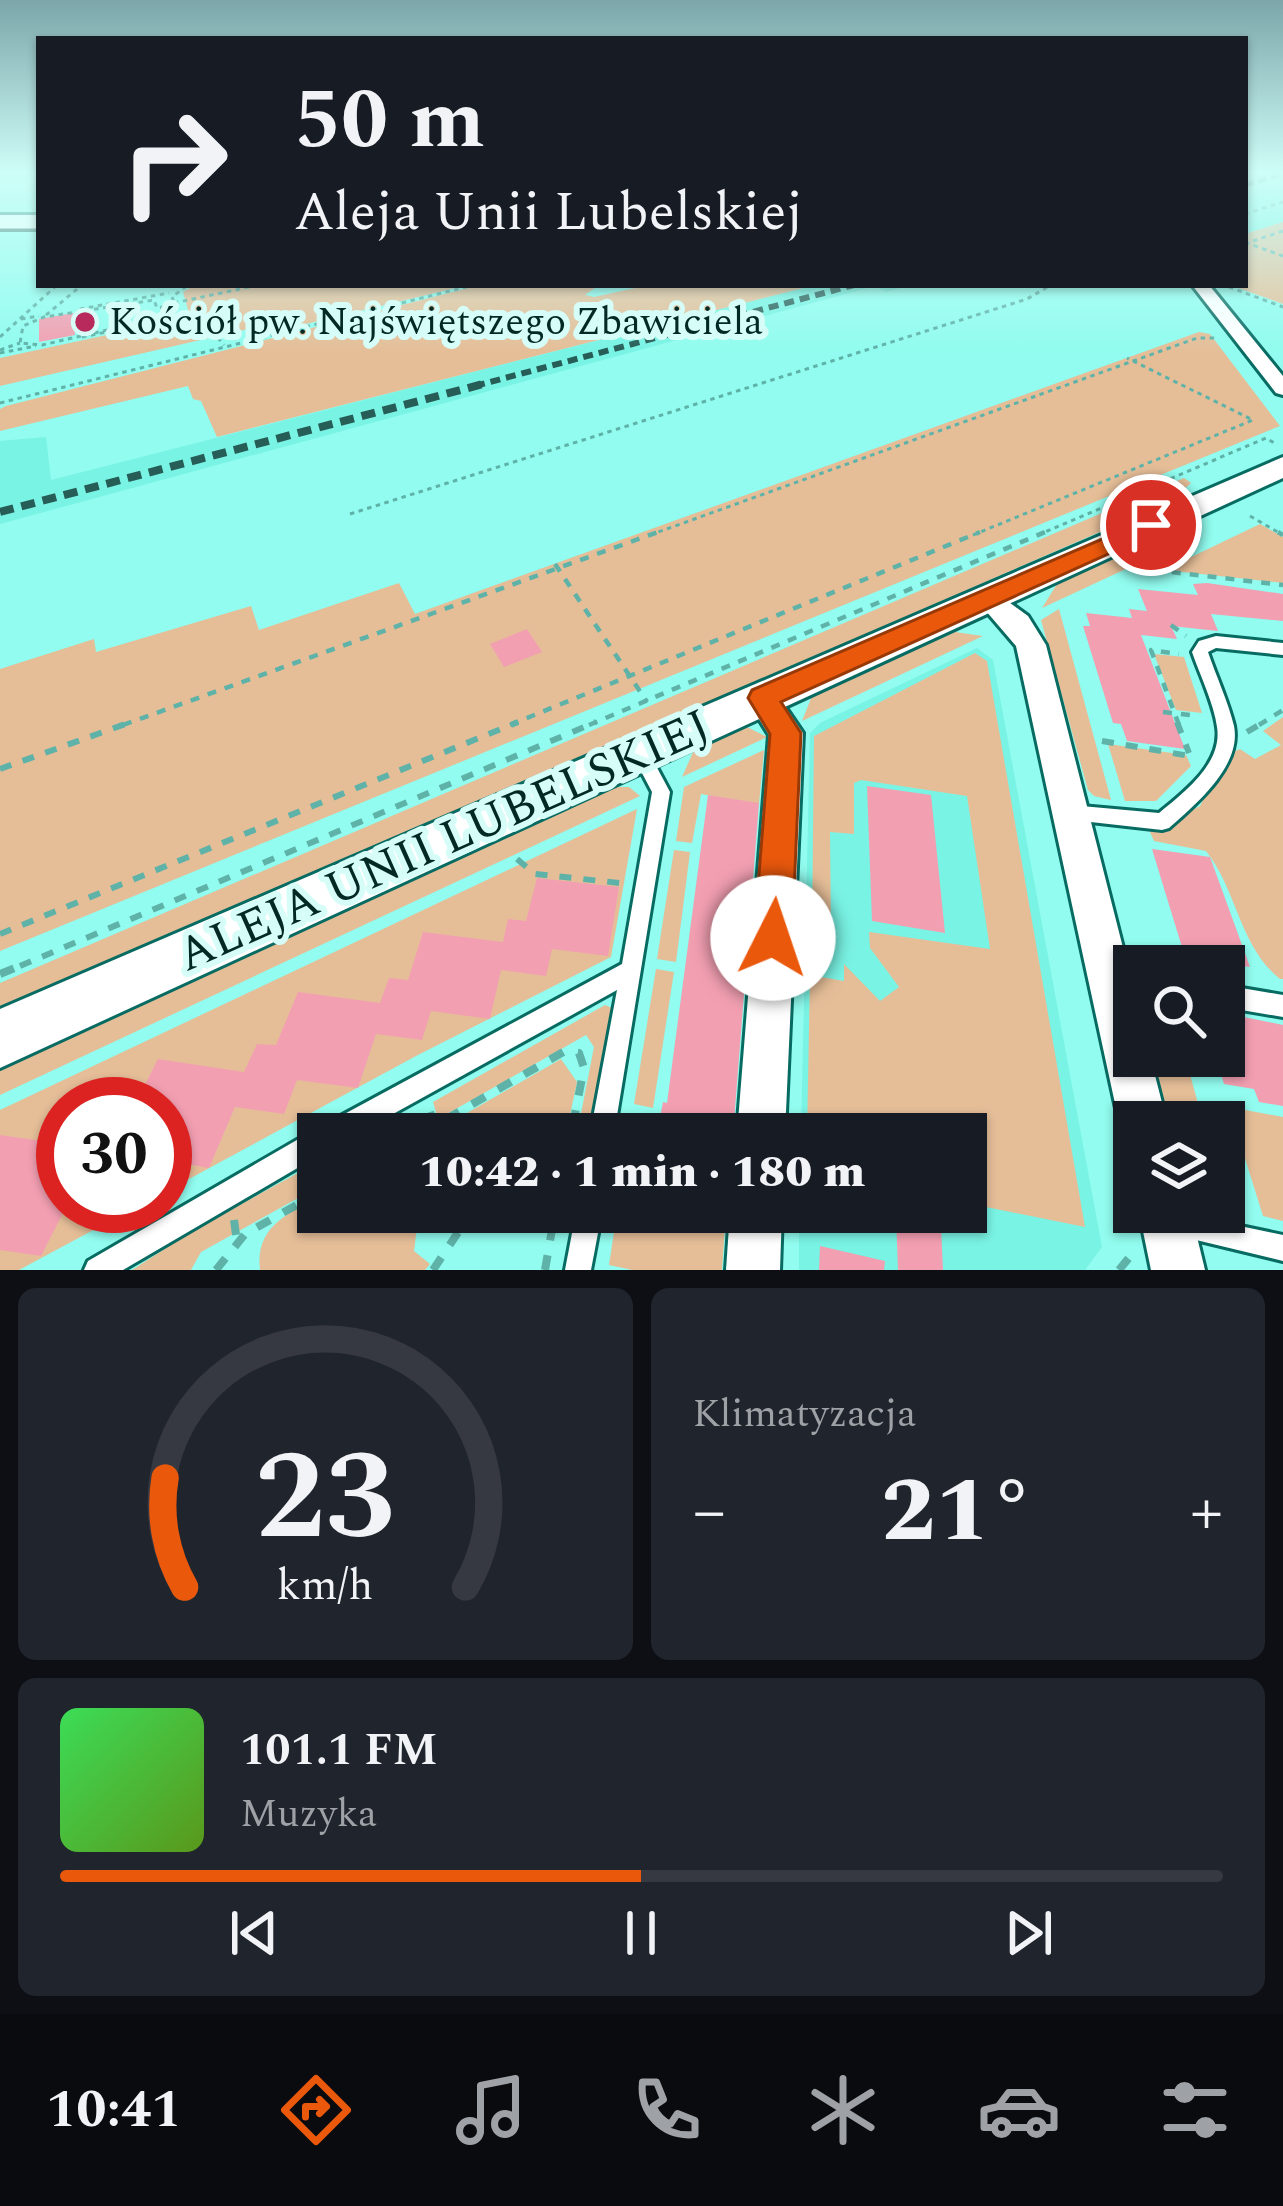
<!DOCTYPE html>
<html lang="pl">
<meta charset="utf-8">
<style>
:root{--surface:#171b24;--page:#20242c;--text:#f1f3f6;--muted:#9ea1a6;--line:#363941;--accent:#ea580c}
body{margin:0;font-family:Spectral,serif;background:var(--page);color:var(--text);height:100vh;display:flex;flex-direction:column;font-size:45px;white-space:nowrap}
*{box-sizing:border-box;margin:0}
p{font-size:39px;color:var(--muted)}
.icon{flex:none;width:66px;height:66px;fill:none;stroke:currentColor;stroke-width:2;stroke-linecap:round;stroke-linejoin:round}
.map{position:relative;height:1270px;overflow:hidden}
.panel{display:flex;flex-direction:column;gap:18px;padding:18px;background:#0d0f14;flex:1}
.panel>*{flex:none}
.banner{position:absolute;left:36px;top:36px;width:1212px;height:252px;border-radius:0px;box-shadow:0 3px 9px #0004;background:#171b24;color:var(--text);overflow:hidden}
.tools{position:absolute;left:1113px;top:945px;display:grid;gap:24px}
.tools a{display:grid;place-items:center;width:132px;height:132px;border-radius:0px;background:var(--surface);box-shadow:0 3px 9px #0004;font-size:60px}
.speed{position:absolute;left:36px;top:1077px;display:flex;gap:24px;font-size:60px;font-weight:700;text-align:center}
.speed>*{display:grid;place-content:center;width:156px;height:156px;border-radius:50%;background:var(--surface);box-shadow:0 3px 9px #0004;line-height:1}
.speed .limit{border:18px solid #d22;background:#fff;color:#111}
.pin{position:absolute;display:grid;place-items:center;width:102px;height:102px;color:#fff;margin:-51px;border:6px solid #fff;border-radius:50%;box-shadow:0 3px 12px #0007}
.me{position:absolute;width:132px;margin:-66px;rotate:4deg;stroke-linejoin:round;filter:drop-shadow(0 0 9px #0008)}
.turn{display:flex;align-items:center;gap:42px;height:252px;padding:0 60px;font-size:54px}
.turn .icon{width:156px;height:156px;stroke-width:2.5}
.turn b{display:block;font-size:84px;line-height:102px}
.big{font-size:90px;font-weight:800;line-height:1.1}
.panel .widget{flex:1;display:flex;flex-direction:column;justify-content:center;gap:18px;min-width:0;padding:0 42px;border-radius:18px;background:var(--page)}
.panel .dial{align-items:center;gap:0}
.dial svg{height:312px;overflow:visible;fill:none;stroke:var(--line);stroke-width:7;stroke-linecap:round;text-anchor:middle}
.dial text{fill:var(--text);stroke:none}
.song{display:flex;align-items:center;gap:36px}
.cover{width:144px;height:144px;border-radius:18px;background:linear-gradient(135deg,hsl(130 70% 55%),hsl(90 70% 35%))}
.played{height:12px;border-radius:6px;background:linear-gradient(90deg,var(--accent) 50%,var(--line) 50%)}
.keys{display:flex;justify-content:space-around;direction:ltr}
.heat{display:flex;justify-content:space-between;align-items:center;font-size:66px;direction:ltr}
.panel .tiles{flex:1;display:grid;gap:18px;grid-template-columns:1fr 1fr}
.widget:last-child{grid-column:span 2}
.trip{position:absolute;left:297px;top:1113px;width:690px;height:120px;border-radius:0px;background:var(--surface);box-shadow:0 3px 9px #0004;font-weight:800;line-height:120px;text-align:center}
.menu{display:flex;height:192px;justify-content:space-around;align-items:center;background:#090b0e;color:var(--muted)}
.menu .icon{width:84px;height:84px}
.menu .current{color:var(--accent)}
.menu b{font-size:54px;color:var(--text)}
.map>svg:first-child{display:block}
.built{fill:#79f3e4}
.green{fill:#e5be98}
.building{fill:#f29fb1}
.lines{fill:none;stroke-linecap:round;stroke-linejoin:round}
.service-casing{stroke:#086b62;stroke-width:6}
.minor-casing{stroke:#086b62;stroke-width:6}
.tertiary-casing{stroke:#086b62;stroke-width:6}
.primary-casing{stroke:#086b62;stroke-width:6}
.path-far3{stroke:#5fb2a8;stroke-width:3;stroke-dasharray:4.5 4.5;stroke-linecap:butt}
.path-far2{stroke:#5fb2a8;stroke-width:4.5;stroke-dasharray:9 9;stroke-linecap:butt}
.path-far1{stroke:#5fb2a8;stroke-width:6;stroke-dasharray:12 12;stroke-linecap:butt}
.path{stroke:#5fb2a8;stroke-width:8;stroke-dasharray:15 15;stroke-linecap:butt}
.service{fill:#fff;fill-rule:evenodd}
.minor{fill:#fff;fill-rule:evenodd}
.tertiary{fill:#fff;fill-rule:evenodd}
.primary{fill:#fff;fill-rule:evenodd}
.tram{stroke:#275d57;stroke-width:3}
.rail-far2{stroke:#275d57;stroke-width:4.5;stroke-dasharray:9 4.5;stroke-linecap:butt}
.rail-far1{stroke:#275d57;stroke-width:6;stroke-dasharray:10 6;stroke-linecap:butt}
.rail{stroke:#275d57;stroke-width:8;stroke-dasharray:14 8;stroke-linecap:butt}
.route{fill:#ea580c;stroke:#983908;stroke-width:3}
.poi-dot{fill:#b82a5c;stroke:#d6fdf7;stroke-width:4.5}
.labels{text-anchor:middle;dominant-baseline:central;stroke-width:12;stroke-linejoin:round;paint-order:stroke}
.far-poi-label{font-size:39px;fill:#042925;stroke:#d6fdf7;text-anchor:start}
.street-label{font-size:48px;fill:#042925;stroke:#d6fdf7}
</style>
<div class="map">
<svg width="1283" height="1270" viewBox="0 0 1283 1270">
<rect width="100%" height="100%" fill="#91fcef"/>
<g class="built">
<polygon points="1245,174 1283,174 1283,222 1245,234"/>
<polygon points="815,285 910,285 886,292 875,286 0,524 0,441 46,437 51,480"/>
<polygon points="977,648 993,660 1102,1247 1085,1270 799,1270 799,1212 966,1212 966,1134 801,1134 810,733 820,723"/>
</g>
<g class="green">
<polygon points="1283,222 1283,304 1230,285 1245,285 1245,234"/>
<polygon points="195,285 468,285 277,331 270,324 0,386 0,358 190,317 183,292"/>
<polygon points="480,285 599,285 585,295 594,297 649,285 815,285 217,437 201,401 193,399 188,386 0,431 0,409 6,406"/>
<polygon points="1199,332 1210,334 1280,426 0,951 0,669 94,639 96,652 251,606 259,630 399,583 415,614"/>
<polygon points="1184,478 1191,483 1173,500 0,1012 0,983"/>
<polygon points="1260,524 1283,537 1283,583 1164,570"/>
<polygon points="1179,537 1186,541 1042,608 1057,584 1136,548"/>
<polygon points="1059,609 1111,800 1094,796 1088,790 1041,620"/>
<polygon points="955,632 983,636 802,721 812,696"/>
<polygon points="975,653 987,661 1085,1227 966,1203 966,1134 807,1134 810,975 844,981 844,964 880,1001 899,987 870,948 869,932 990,949 967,796 861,780 854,783 854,834 830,832 831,933 812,930 814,736"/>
<polygon points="1154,654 1184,657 1202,713 1176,710"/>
<path d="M1283,717V979H1280C1239,946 1238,892 1206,851L1154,841L1150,832L1200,806L1228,754L1240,749L1255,759L1281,745L1263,731Z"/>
<polygon points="747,727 767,737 682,777 694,750"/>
<polygon points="1108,744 1186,755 1191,766 1156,801 1125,801"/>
<polygon points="764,750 759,804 701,794 692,843 676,841 684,787"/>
<polygon points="613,787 629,787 640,796 0,1095 0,1067"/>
<polygon points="637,809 611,957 416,1056 165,1192 165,1104 63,1104 63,1206 138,1206 19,1270 0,1270 0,1110"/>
<polygon points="674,850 690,852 676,962 657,959"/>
<polygon points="656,969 674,972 653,1108 634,1104"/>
<polygon points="605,1005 614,1009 595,1134 577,1134 594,1047 586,1035 438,1119 433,1102"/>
<polygon points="1153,1056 1185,1056 1203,1122 1169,1122"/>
<polygon points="561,1059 577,1082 566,1134 442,1134 439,1129"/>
<polygon points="1229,1107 1283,1117 1283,1221 1263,1216"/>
<polygon points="318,1162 318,1187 201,1252 191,1270 132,1270 194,1230"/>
<path d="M318,1197V1212H419L414,1251L430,1264L425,1270H260C255,1227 286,1215 318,1197Z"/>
<polygon points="617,1212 657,1212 725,1227 722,1270 632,1270 609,1265"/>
</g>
<g class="building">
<polygon points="73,313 75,335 39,342 39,319"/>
<polygon points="1207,583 1283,594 1283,621 1211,614 1218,631 1171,626 1177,639 1141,635 1185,749 1127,741 1121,724 1113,723 1083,626 1090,626 1086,613 1132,618 1129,609 1147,611 1138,589 1198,595 1193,584"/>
<polygon points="527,629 542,652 504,667 490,644"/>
<polygon points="867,786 931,795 945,933 872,921"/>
<polygon points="708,795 759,803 733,1134 662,1134 658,1128 663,1102 667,1103"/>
<polygon points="1152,849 1210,857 1250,967 1185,957"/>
<polygon points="537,878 619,887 608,956 552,949 546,976 501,970 490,1019 431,1011 422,1040 376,1034 358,1088 297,1080 284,1114 235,1107 209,1168 165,1160 165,1104 135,1104 158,1059 244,1072 257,1044 276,1045 298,992 380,1003 389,978 408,980 423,932 503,942 508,919 526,921"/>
<polygon points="1224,1013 1283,1025 1283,1106 1259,1102 1254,1089 1224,1084 1216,1056 1224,1056"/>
<polygon points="0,1135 63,1144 63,1213 41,1256 0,1250"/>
<polygon points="896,1216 941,1227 943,1270 898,1270"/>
<polygon points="820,1246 885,1261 884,1270 819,1270"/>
</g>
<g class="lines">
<g class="service-casing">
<g id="service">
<path d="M1216,636L1283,643V655L1216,648L1208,652C1216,676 1228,701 1234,726C1242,766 1195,805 1169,828L1162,830L1064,819L1061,813L1064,807L1070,805L1159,813C1183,793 1223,764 1217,727C1214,704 1200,675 1192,652L1199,641Z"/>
<polygon points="641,747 647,749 670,792 614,1134 590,1134 617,990 357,1134 318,1134 318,1156 123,1270 84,1270 88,1261 309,1133 318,1130 322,1131 324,1125 622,964 652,792 632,754 635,749"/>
<polygon points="1224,985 1283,995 1283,1017 1224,1007"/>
<polygon points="576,1212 602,1212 591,1270 565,1270"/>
<polygon points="1174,1212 1283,1235 1283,1261 1167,1233 1163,1224 1167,1215"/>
</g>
</g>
<g class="minor-casing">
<g id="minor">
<polygon points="1192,285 1209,285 1283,376 1283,395 1276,393"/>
<polygon points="988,587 1028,616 1046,645 1134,991 1134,1056 1150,1056 1167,1122 1134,1122 1134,1142 1126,1139 1119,1122 1016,646 974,597"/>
<polygon points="762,685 773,689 803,733 785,1134 737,1134 769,735 746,698 751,689"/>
<polygon points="730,1212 782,1212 780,1270 726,1270"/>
<polygon points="1139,1212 1191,1212 1205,1270 1151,1270"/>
</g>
</g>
<g class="tertiary-casing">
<polygon id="tertiary" points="1283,457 1283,478 0,1068 0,1009"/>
</g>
<g class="primary-casing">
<rect id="primary" x="0" y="215" width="39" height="14"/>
</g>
<g class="path-far3">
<polyline points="1245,214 1283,202"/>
<polyline points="1283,231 1247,243 1283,256"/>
<polyline points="1229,287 1283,307"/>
<polyline points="174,303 259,285"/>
<polyline points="80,309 169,293"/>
<polyline points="46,315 82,285"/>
<polyline points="180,317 206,324 224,345"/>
<polyline points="160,318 42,345 20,343 23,326 44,317 154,300 157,308 175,305"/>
<polyline points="21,319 39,316"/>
<polyline points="0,337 57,285"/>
<polyline points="82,337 180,317 172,297 188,285"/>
<polyline points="0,350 20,343"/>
<polyline points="0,353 36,346"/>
<polyline points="0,403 474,285"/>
<polyline points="350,514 1027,299 1051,285"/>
<polyline points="1250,516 1283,535"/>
<polyline points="650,535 1197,338 1215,338"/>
<polyline points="973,535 1253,420 1127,358"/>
<polyline points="1038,535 1266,438 1276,444"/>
</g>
<g class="path-far2">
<polyline points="1278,532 1283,535"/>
<polyline points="555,564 647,702"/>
<polyline points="1136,568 1283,585"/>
<polyline points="1171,625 1186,636"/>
<polyline points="1163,712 1198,716"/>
<polyline points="123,725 658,532"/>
<polyline points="510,725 980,532"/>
<polyline points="589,725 1045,532"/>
<polyline points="1179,725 1151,650 1179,654"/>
<polyline points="1259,725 1283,710"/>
</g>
<g class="path-far1">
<polyline points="1177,722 1189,753"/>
<polyline points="1247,732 1264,722"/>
<polyline points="1102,741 1190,756"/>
<polyline points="0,769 131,722"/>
<polyline points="517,859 535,874 620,883"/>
<polyline points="0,934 518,722"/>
<polyline points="20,966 596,722"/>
</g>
<g class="path">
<polyline points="0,974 27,963"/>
<polyline points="430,1112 438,1134"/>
<polyline points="420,1134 565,1051 579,1053 584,1068 571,1134"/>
<polyline points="469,1216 558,1231"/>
<polyline points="234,1220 237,1242"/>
<polyline points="216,1270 245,1234 318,1193"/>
<polyline points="433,1270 469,1216"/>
<polyline points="545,1270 555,1212"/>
<polyline points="1119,1270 1132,1254"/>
</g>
<use href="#service" class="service"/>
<use href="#minor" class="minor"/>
<use href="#tertiary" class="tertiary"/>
<use href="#primary" class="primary"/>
<polyline class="tram" points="0,230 39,230"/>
<polyline class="rail-far2" points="1245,185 1283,174"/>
<polyline class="rail-far1" points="475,386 854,285"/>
<polyline class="rail" points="0,512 487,383"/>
</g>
<linearGradient id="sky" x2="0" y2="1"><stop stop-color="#7ca6aa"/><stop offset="0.49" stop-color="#cefef8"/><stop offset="1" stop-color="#cefef8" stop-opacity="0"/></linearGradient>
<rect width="1283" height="352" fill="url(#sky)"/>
<polygon class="route" points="1151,518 1163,525 1159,531 781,702 801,733 792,938 786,951 773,957 760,951 754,938 770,734 748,698 752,690"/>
<circle class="poi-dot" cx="85" cy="322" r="12"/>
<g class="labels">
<g class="far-poi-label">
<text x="109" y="322">Kościół pw. Najświętszego Zbawiciela</text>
</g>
<g class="street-label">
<text transform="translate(444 841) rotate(-24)">ALEJA UNII LUBELSKIEJ</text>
</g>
</g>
</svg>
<div class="tools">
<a><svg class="icon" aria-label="search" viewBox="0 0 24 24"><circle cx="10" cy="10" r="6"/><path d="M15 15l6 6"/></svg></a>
<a><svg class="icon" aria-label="layers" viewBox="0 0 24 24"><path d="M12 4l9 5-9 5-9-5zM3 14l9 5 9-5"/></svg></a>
</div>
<div class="speed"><div class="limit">30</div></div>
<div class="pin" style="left:1151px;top:525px;background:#d93025"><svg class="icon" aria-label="arrive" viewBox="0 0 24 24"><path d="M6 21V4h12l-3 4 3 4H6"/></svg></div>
<svg class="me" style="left:773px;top:938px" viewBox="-20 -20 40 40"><circle r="19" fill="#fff"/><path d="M0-13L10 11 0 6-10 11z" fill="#ea580c"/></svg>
<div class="trip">10:42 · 1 min · 180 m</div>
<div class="banner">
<div class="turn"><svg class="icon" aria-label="right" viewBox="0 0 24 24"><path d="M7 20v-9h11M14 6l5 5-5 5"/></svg><div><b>50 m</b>Aleja Unii Lubelskiej</div></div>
</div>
</div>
<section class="panel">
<div class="tiles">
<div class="widget dial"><svg viewBox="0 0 100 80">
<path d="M14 69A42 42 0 1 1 86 69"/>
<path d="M14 69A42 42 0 0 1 9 41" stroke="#ea580c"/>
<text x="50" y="56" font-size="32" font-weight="700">23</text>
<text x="50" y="72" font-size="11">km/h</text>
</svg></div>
<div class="widget"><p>Klimatyzacja</p>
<div class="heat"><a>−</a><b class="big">21°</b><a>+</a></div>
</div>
<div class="widget">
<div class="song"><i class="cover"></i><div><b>101.1 FM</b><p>Muzyka</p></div></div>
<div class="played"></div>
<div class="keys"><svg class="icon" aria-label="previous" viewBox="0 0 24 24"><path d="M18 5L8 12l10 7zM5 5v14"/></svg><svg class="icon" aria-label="pause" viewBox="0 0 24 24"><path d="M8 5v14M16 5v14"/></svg><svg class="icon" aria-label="next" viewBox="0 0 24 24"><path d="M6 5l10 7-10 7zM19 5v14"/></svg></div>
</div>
</div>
</section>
<nav class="menu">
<b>10:41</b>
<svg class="icon current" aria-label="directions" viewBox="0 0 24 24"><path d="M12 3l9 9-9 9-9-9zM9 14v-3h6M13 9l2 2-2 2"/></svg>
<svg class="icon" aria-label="music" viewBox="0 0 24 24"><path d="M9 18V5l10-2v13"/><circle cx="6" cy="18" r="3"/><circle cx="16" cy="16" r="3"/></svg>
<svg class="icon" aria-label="phone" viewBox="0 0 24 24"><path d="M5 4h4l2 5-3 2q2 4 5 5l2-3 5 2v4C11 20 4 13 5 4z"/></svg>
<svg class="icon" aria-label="climate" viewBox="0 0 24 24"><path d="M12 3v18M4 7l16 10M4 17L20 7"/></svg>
<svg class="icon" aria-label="car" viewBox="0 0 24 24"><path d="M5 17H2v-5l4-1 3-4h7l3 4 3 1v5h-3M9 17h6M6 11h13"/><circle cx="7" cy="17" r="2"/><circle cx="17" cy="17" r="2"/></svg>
<svg class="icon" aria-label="filters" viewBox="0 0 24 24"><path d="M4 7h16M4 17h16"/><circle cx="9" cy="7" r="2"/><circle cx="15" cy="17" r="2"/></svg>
</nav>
